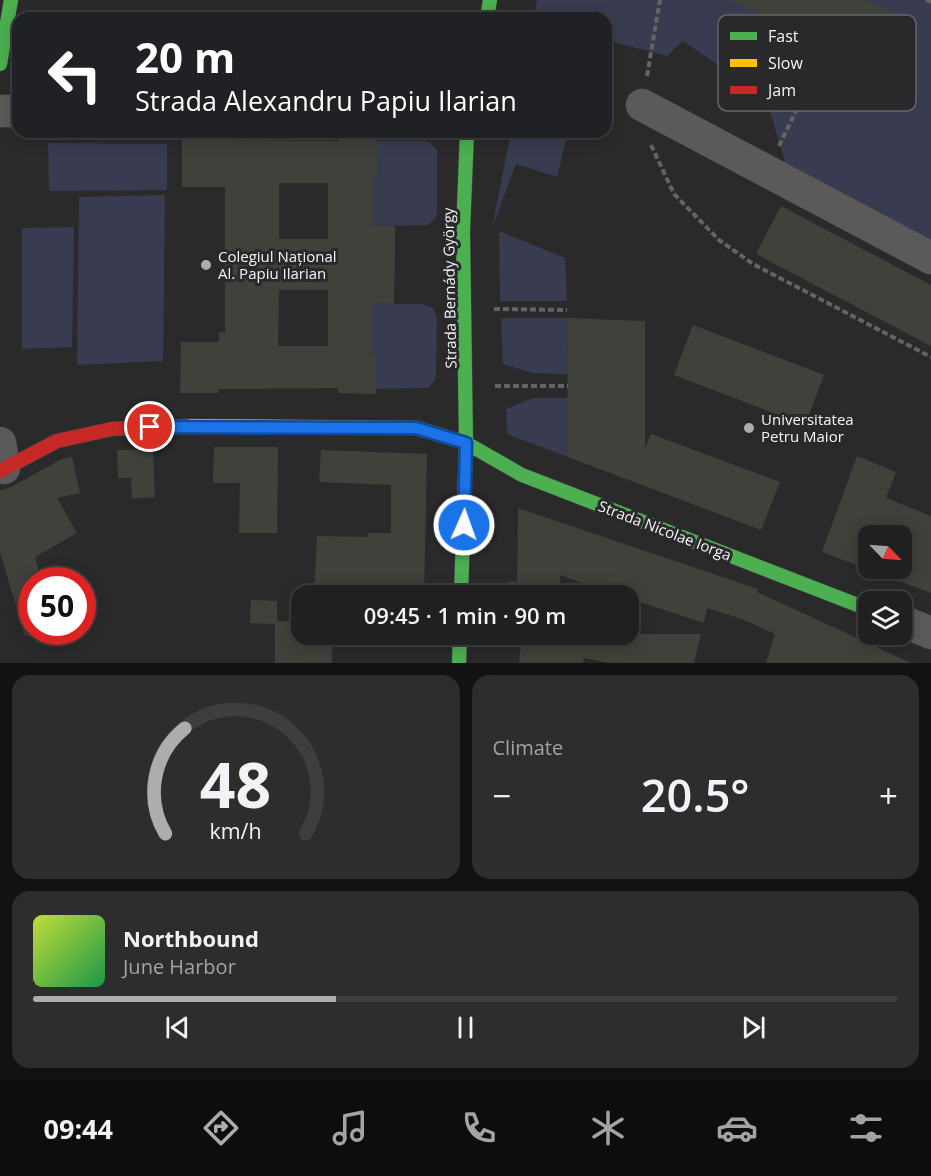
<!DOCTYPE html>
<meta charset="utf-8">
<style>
:root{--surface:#202020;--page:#2d2d2d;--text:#f1f3f6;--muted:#a2a3a5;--line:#3d3e3e;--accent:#adadaf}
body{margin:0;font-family:"Open Sans",sans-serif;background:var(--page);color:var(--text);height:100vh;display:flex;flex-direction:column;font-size:22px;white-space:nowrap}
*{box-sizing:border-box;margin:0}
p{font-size:20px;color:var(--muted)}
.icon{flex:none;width:33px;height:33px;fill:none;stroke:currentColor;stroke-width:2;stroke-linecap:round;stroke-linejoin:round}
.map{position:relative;height:663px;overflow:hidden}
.side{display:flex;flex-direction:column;gap:12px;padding:12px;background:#121212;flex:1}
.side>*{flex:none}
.banner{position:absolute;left:12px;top:12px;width:600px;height:126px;border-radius:18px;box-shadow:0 3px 15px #0003,0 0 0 2px var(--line);background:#202124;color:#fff;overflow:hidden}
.needle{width:39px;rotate:115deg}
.buttons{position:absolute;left:858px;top:525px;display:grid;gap:12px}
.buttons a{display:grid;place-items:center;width:54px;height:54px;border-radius:12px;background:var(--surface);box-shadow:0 3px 15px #0003,0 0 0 2px var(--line);font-size:30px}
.speed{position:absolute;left:18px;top:567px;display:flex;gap:12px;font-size:30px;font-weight:700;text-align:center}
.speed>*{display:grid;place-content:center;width:78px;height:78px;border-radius:50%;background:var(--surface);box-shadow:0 3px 15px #0003,0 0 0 2px var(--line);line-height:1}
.speed .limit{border:9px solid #d22;background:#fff;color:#111}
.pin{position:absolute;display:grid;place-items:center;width:51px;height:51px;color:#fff;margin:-26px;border:3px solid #fff;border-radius:50%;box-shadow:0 2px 6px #0007}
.me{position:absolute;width:66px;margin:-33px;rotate:2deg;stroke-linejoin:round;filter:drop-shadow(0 0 4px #0008)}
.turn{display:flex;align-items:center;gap:21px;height:126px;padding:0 24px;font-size:27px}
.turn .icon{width:78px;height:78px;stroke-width:2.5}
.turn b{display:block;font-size:42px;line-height:51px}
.big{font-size:45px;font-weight:600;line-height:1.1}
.side .widget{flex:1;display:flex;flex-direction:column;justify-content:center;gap:9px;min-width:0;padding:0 21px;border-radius:18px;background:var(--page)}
.side .dial{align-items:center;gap:0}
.dial svg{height:156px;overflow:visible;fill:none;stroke:var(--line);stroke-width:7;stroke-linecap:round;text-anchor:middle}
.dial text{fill:var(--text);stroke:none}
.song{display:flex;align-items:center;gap:18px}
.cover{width:72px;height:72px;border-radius:9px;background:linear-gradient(135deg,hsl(70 70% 55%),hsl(140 70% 35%))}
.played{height:6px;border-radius:3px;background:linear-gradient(90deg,var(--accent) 35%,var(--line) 35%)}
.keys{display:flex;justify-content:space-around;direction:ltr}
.heat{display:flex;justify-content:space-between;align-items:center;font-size:33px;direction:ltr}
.side .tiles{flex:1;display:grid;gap:12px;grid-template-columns:1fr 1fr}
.widget:last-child{grid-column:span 2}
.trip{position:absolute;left:291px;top:585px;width:348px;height:60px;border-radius:18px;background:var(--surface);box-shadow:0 3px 15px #0003,0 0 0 2px var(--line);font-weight:600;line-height:60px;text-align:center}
.menu{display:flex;height:96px;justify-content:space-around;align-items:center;background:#0d0d0d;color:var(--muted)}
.menu .icon{width:42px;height:42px}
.menu .selected{color:var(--accent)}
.menu b{font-size:27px;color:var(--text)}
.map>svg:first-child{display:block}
.green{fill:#393b50}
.building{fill:#3f423b;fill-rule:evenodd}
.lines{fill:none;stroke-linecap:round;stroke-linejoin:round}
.street-casing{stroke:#484848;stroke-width:33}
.fast-casing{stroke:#484848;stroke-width:15}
.slow-casing{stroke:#484848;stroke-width:15}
.jam-casing{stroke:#484848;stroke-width:15}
.path{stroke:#646464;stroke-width:4;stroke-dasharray:6 3;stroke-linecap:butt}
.street{stroke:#5a5a5b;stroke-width:32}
.fast{stroke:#4caf50;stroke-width:14}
.slow{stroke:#ffc107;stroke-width:14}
.jam{stroke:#c62828;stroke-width:14}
.route-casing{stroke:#114b97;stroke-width:15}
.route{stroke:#1a73e8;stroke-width:10}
.poi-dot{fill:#adadaf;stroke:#29292b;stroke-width:2}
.labels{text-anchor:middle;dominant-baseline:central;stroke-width:6;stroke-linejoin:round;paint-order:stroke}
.poi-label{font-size:15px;fill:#f4f4f6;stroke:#29292b;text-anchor:start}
.street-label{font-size:15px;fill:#f4f4f6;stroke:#29292b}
.key{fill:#29292b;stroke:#666668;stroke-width:1.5}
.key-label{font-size:16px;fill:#f4f4f6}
</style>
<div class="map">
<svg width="931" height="663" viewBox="0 0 931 663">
<rect width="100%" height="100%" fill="#2a2a2a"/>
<g class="green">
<polygon points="537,0 931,0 931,245 788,172 766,98 683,41 667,56 606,40 606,18 534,18"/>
<polygon points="511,132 568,132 557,177 516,164 492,228"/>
<polygon points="377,141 424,141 429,142 437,150 437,212 436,218 428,225 373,226 373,175 377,174"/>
<polygon points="48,143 167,144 167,190 49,191"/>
<polygon points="165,195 163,361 77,365 79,197"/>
<polygon points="74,227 72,347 22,349 22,228"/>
<polygon points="499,231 565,258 567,301 500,301"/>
<polygon points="372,303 422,304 433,308 437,318 436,375 435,380 428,388 376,389 376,355 372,355"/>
<polygon points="501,318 567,318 567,374 532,373 503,364"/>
<polygon points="533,398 568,398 568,457 507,434 506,409"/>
</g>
<g class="building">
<polygon points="729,0 866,0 897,15 872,68 851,58 837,88 797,69 812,39"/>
<path d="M182,136H220V140L339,141V136H377V175H373V226H395V261L394,304L372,303V355H376V394L338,393V388L219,389L218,393H180L181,342H219V332L225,333V187H182ZM279,183H328V239H279ZM279,290H328V346H278Z"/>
<polygon points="781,206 931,285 931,346 756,254"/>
<polygon points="567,318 645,321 645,449 651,434 780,482 761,530 568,457"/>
<polygon points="693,325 824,375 805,425 674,375"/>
<polygon points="214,447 278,447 277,533 239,533 240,483 213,483"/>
<polygon points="153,449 155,497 132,499 131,478 118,478 117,450"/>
<polygon points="321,450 427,454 424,596 314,596 317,536 368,537 368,533 391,533 391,485 319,482"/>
<path d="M857,456L896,472L886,498L931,516V593L822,552ZM868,536H902V568H868Z"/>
<polygon points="72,457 80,493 57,498 77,533 35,557 42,580 32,580 32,635 25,636 0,552 0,490 9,488 62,459"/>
<polygon points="518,508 758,589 757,592 911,663 766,663 775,634 742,619 707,608 704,623 628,598 628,596 620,596 560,575 559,596 509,596 509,581 517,582"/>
<polygon points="251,600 277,601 277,621 302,621 302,634 332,634 332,663 275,663 275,624 250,623"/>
<polygon points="522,634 701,634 694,663 609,663 584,658 583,663 519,663"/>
</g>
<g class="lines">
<g class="street-casing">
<g id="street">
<polyline points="642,105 931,258"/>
<polyline points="0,111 18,111"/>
<polyline points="0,443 4,468"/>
<polyline points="902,621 931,633"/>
</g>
</g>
<g class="fast-casing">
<g id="fast">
<polyline points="487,18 490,0"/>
<polyline points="0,64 11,0"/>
<polyline points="417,428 466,443 522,475 868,609"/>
<polyline points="461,596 466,443 463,231 467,132"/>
<polyline points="459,663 460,634"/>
</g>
</g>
<g class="slow-casing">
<polyline id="slow" points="187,426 417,428"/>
</g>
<g class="jam-casing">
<polyline id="jam" points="0,471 57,441 112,429 187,426"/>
</g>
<g class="path">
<polyline points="926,0 931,2"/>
<polyline points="647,76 660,0"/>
<polyline points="651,145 674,194 719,240 753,264 931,357"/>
<polyline points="779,146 808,86"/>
<polyline points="494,309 567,310"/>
<polyline points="495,386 568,386"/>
</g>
<use href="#street" class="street"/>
<use href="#fast" class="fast"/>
<use href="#slow" class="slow"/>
<use href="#jam" class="jam"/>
</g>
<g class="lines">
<g class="route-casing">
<polyline id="route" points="150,427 416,428 466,443 464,525"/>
</g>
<use href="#route" class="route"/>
</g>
<g class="poi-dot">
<circle cx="206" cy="265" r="6"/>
<circle cx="749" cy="428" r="6"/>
</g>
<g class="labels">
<g class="poi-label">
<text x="218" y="256">Colegiul Național<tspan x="218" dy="17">Al. Papiu Ilarian</tspan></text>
<text x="761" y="419">Universitatea<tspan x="761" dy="17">Petru Maior</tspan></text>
</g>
<g class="street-label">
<text transform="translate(449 288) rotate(-91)">Strada Bernády György</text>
<text transform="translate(665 530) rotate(21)">Strada Nicolae Iorga</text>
</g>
</g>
<rect x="718" y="15" width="198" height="96" rx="9" class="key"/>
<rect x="730" y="32" width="27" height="8" fill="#4caf50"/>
<rect x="730" y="59" width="27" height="8" fill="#ffc107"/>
<rect x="730" y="86" width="27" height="8" fill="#c62828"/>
<g class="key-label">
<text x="768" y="42">Fast</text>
<text x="768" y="69">Slow</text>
<text x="768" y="96">Jam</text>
</g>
</svg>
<div class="buttons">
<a><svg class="needle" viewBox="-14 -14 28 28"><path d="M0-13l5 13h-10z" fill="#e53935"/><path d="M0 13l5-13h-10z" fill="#a2a3a5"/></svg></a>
<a><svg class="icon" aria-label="layers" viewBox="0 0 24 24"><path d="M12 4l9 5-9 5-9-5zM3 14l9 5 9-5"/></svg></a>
</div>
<div class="speed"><div class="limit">50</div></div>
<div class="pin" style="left:150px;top:427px;background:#d93025"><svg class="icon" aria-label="arrive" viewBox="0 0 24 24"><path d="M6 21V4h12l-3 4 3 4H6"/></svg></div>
<svg class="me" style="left:464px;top:525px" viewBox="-20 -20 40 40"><circle r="17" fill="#1a73e8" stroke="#fff" stroke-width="3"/><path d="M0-11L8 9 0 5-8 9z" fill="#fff"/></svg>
<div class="trip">09:45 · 1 min · 90 m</div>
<div class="banner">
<div class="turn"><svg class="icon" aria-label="left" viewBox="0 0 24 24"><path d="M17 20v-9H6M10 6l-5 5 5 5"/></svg><div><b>20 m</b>Strada Alexandru Papiu Ilarian</div></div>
</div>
</div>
<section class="side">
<div class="tiles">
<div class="widget dial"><svg viewBox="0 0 100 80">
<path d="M14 69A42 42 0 1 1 86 69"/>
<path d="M14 69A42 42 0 0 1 24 15" stroke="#adadaf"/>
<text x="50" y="56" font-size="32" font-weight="700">48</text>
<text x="50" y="72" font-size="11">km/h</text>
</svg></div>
<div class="widget"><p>Climate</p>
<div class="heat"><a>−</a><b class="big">20.5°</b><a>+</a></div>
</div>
<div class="widget">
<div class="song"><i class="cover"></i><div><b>Northbound</b><p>June Harbor</p></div></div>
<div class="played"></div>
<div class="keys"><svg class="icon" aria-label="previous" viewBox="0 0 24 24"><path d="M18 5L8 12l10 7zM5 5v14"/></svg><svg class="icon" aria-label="pause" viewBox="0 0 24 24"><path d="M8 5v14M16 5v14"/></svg><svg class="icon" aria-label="next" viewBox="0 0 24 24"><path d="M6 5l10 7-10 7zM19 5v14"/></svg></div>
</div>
</div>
</section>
<nav class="menu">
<b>09:44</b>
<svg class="icon selected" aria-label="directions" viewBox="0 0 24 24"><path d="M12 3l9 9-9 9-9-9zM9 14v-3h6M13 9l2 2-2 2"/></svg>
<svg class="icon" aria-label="music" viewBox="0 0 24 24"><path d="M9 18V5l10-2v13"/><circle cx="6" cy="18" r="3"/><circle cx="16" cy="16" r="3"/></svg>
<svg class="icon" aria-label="phone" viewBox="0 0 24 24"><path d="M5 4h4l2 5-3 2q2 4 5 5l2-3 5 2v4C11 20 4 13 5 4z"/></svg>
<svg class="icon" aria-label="climate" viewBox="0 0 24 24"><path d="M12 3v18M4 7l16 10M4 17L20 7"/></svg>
<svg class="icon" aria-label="car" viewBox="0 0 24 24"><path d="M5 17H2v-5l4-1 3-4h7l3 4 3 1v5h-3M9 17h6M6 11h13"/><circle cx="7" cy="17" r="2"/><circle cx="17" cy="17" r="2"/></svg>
<svg class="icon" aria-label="filters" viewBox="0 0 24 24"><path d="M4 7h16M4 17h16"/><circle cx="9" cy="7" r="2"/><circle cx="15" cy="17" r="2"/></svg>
</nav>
